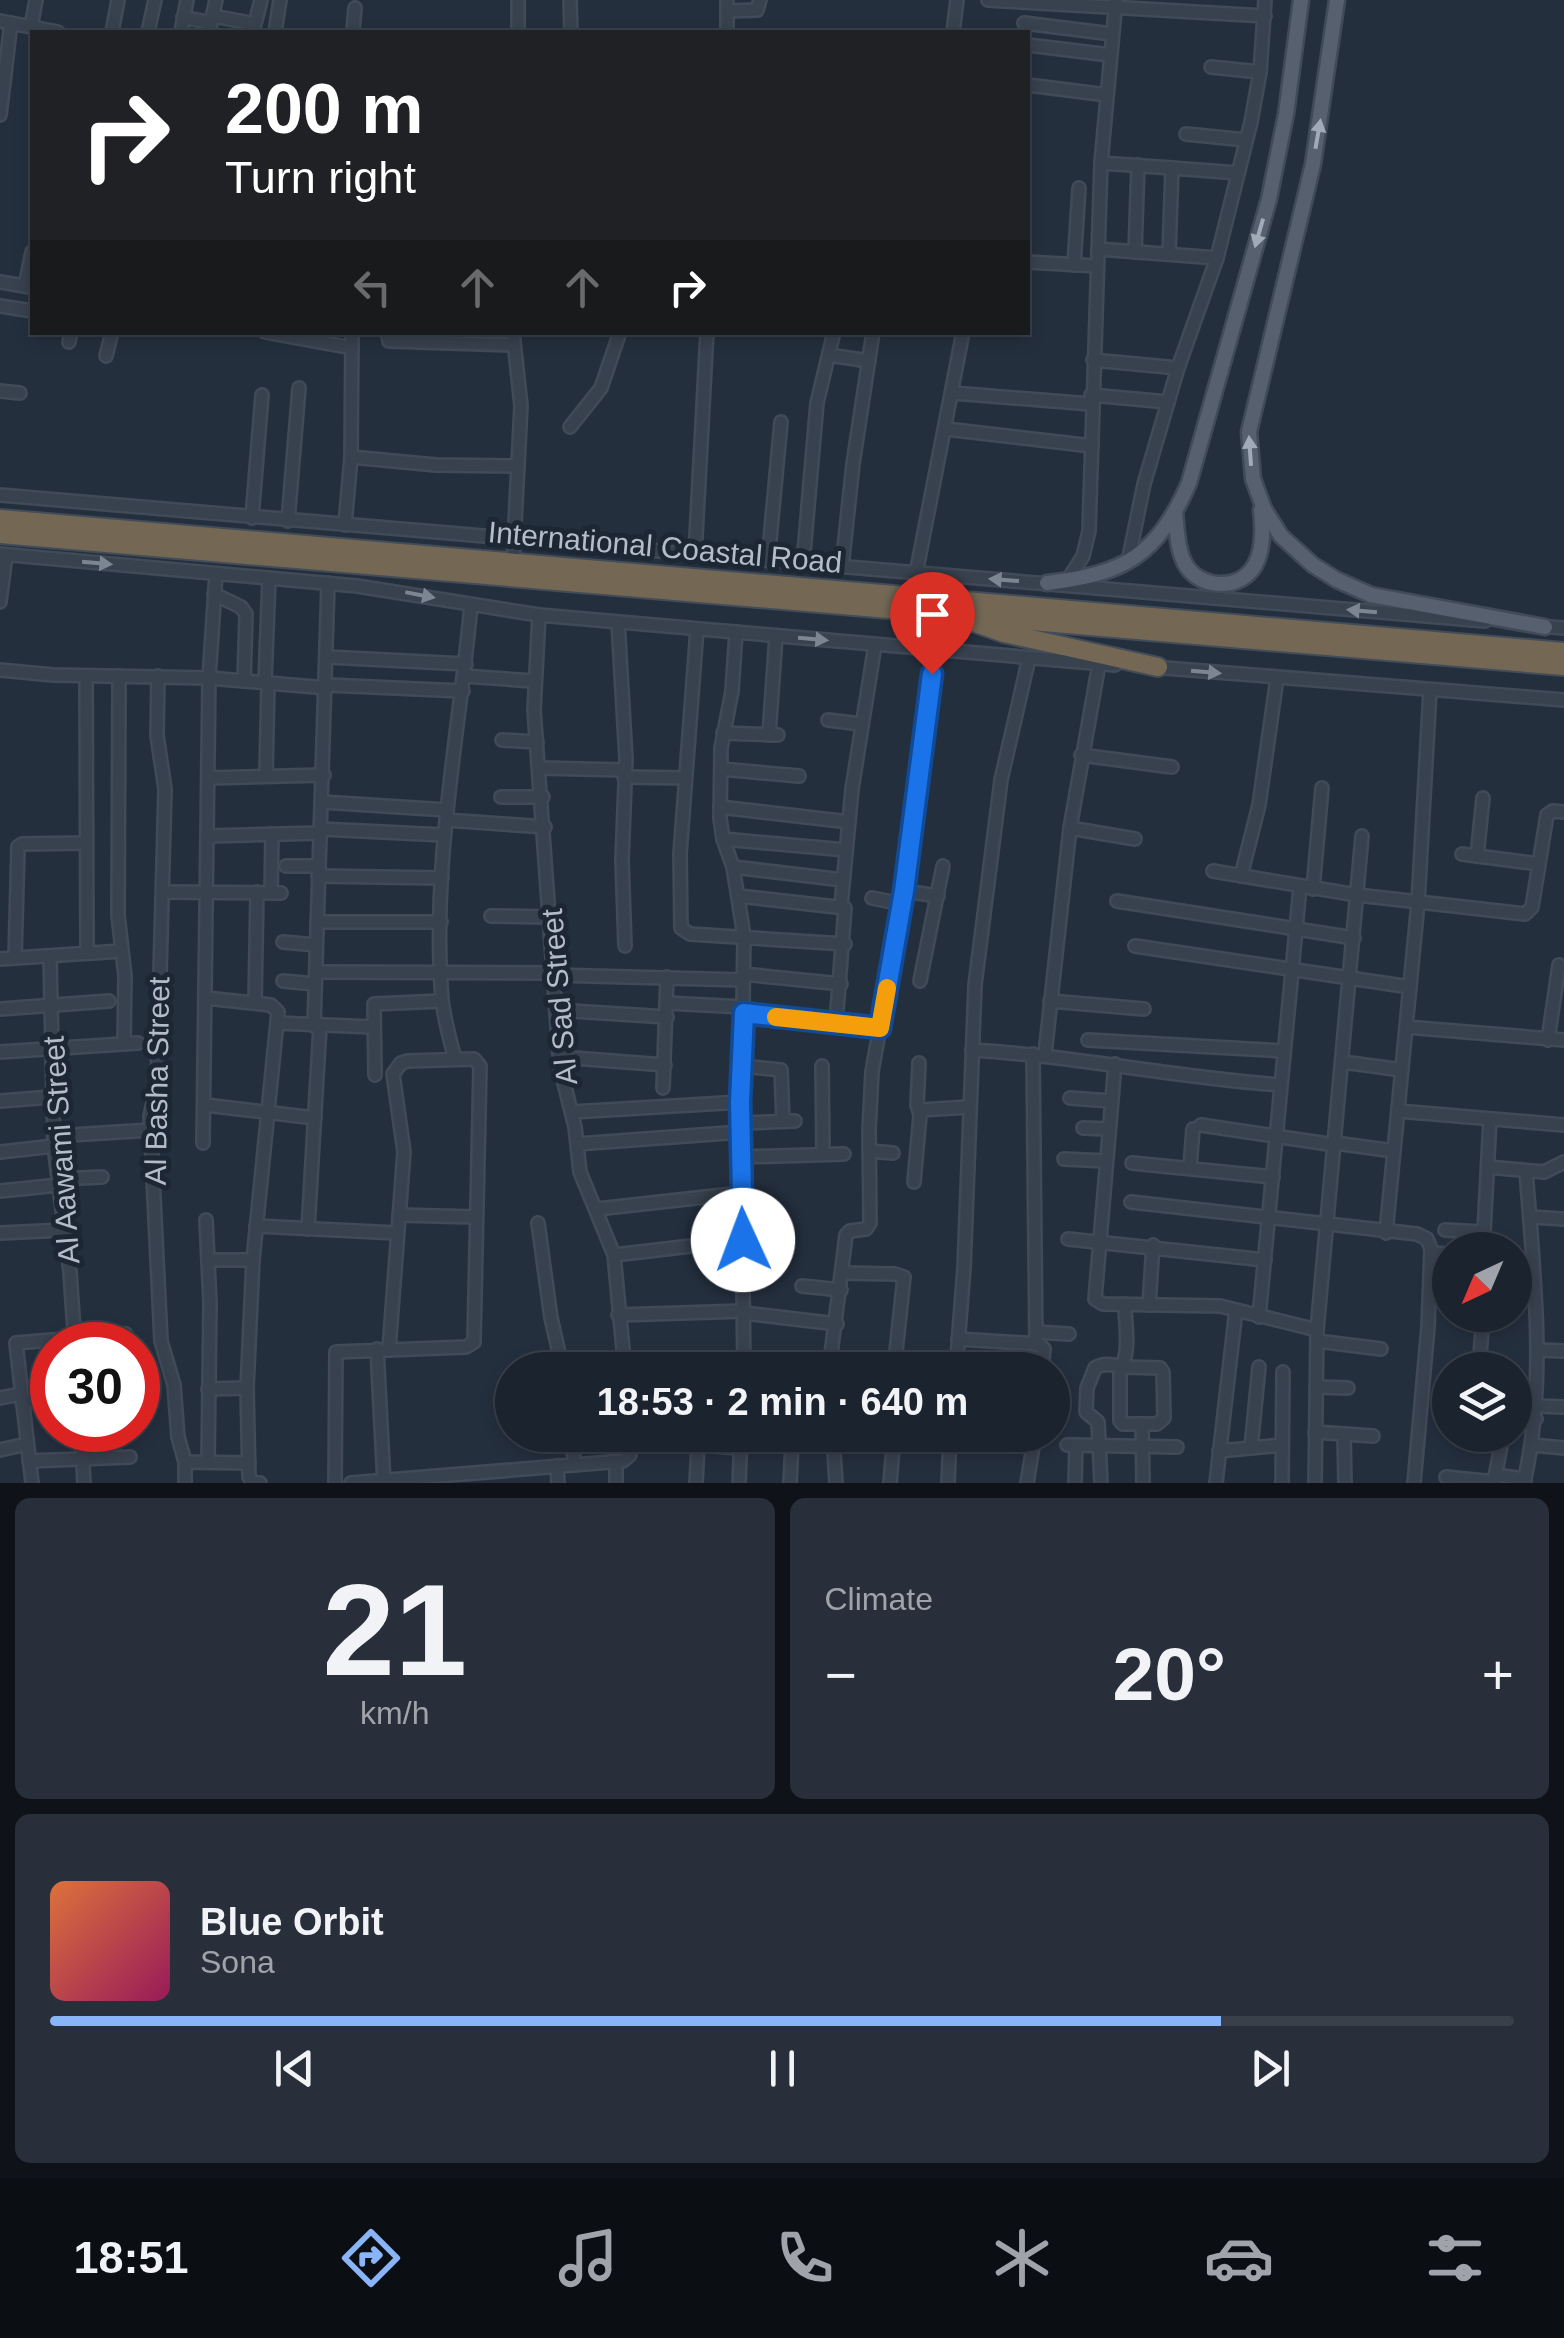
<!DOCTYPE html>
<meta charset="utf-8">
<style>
:root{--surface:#1b232e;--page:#282f3a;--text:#f1f3f6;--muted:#a0a4aa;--line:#39404a;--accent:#8ab4f8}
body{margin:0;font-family:Helvetica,sans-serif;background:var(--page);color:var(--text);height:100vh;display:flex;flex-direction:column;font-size:38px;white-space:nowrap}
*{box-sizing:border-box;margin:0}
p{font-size:32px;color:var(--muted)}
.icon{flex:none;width:55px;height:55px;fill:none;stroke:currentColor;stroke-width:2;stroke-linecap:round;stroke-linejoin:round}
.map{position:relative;height:1483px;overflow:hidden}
.panel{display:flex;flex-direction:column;gap:15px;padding:15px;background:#0f1319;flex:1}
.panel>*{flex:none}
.top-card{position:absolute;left:30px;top:30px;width:1000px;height:305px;border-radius:0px;box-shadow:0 5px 15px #0003,0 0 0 2px var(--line);background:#202124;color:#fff;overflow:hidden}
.needle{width:65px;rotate:224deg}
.fabs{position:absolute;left:1432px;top:1232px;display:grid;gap:20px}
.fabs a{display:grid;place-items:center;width:100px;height:100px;border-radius:50%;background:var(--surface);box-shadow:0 5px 15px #0003,0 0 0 2px var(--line);font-size:50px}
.speed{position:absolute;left:30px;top:1322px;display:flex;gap:20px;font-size:50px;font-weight:700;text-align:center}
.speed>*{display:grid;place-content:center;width:130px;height:130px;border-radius:50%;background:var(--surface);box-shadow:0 5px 15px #0003,0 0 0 2px var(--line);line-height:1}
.speed .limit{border:15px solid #d22;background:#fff;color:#111}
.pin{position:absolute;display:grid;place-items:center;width:85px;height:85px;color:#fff;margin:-102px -42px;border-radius:50% 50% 50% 0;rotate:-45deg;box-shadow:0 0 10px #0007}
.pin .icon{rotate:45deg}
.me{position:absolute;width:110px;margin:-55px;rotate:358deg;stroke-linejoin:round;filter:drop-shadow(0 0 8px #0008)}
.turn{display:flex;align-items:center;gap:35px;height:210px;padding:0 30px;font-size:45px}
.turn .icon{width:130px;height:130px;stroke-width:2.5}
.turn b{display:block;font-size:70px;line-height:85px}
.lanes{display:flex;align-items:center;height:95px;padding:0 30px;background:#0003;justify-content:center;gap:50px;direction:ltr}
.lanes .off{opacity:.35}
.big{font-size:75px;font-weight:700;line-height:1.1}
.panel .tile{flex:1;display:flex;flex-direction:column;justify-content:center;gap:15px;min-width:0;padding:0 35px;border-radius:15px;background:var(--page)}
.panel .dial{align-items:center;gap:0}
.dial b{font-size:130px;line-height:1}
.song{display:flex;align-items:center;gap:30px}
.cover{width:120px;height:120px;border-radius:15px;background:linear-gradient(135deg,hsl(20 70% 55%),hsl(330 70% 35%))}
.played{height:10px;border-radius:5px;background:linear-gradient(90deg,var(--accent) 80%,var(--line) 80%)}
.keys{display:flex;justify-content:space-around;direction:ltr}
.heat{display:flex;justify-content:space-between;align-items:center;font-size:55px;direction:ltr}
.panel .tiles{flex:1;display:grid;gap:15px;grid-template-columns:1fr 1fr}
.tile:last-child{grid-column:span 2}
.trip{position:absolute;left:495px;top:1352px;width:575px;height:100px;border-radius:50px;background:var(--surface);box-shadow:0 5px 15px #0003,0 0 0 2px var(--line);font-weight:700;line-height:100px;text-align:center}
.tab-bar{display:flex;height:160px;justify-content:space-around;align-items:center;background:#0b0e12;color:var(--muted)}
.tab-bar .icon{width:70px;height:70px}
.tab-bar .current{color:var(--accent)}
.tab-bar b{font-size:45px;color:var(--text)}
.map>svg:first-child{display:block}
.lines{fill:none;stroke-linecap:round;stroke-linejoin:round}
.minor-casing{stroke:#414a57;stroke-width:16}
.major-casing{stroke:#414a57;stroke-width:19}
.highway-casing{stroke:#434c59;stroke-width:22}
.minor{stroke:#38414e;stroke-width:11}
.major{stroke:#56606e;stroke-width:14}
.highway{stroke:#746855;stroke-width:18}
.oneway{fill:#a1aab7}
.oneway2{fill:#7c8592}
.route-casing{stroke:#114b97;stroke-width:25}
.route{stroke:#1a73e8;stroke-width:18}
.slow{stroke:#f59e0b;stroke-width:18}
.labels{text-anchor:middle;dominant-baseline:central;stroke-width:10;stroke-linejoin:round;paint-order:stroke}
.street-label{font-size:30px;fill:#b4bcc9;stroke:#1d2633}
</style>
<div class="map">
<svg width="1564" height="1483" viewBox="0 0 1564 1483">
<rect width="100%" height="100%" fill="#242f3e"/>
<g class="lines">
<g class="minor-casing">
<g id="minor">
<polyline points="570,0 571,32"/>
<polyline points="727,0 727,32"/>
<polyline points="988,0 1265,16"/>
<polyline points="727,11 757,10 760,0"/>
<polyline points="213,16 255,24 261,0"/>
<polyline points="183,17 211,23"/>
<polyline points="0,21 58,32"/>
<polyline points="1024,23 1112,34"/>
<polyline points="31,27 36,0"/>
<polyline points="112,32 118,0"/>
<polyline points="148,32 155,0"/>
<polyline points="181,32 187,0"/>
<polyline points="209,32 216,0"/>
<polyline points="275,32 280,0"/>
<polyline points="353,32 355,8"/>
<polyline points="518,32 518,0"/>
<polyline points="953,32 957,0"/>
<polyline points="1028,45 1110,55"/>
<polyline points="1211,67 1260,72"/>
<polyline points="1028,85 1107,95"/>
<polyline points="0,115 11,23"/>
<polyline points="1186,134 1246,140"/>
<polyline points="1101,163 1172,168"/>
<polyline points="1098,249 1217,258"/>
<polyline points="1135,252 1138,165"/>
<polyline points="1169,254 1172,168 1238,173"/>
<polyline points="1028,262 1097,266"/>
<polyline points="1074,265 1079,188"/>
<polyline points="0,282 30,287"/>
<polyline points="25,286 32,252"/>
<polyline points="0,306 32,311"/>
<polyline points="265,332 352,348"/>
<polyline points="387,332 389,341 514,345"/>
<polyline points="69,342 71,332"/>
<polyline points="829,355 869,361"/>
<polyline points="106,356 112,332"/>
<polyline points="1093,360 1178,368"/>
<polyline points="0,391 20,393"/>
<polyline points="953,393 1091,404"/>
<polyline points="1091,395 1168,402"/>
<polyline points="570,427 601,388 620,332"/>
<polyline points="946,429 1092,446"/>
<polyline points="351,457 436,465 517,466"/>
<polyline points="0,495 1485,621"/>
<polyline points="252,518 262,395"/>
<polyline points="288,521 299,388"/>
<polyline points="345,525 351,457 352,332"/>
<polyline points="0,554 357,586 539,615 1115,665"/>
<polyline points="695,555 707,332"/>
<polyline points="768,561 781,422"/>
<polyline points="513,562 521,406 513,332"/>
<polyline points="1128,562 1144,484 1178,368 1217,258 1251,122 1260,72 1265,0"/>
<polyline points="803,564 817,403 834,332"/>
<polyline points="842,567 853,464 873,332"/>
<polyline points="916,574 963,332"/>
<polyline points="1067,581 1083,556 1089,531 1101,163 1116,0"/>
<polyline points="214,594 241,607 246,614 244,681"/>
<polyline points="0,602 6,555"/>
<polyline points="539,615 534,710 560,1067 575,1127 580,1172 614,1255 625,1370"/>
<polyline points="618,622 626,759 622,860 625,946"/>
<polyline points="1538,626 1564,628"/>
<polyline points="697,629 680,854 681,928 690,934 845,944"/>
<polyline points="736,632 732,691 721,748 720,818 723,839 733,867 744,936 741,1132 744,1370"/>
<polyline points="327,657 466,664"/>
<polyline points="1153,667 1564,700"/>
<polyline points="0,670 53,675 209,678 327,688"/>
<polyline points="86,676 87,953"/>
<polyline points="119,676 118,915 125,976 124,1044"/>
<polyline points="158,676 157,735 165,789 157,1085 150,1116 161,1341 174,1385 178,1437 185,1462 185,1483"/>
<polyline points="465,676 533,681"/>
<polyline points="265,683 269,578"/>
<polyline points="327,685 463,691"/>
<polyline points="828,720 861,724"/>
<polyline points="723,733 778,735"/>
<polyline points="769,735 776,636"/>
<polyline points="502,740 537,742"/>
<polyline points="1081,755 1172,767"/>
<polyline points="540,768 625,770"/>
<polyline points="721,769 799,776"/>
<polyline points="266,776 268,683"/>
<polyline points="624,777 685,778"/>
<polyline points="209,778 324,775"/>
<polyline points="501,797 543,797"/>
<polyline points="322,802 447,810"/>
<polyline points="720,807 849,822"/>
<polyline points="446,820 545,827"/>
<polyline points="1070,828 1135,839"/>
<polyline points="321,829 444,835"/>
<polyline points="209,836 321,833"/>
<polyline points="723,839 846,850"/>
<polyline points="1462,854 1539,864"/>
<polyline points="1477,856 1483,798"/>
<polyline points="286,866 319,866"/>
<polyline points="733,867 843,880"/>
<polyline points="1213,871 1357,895 1525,914 1532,907 1547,815 1553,811 1564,812"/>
<polyline points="318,876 442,878"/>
<polyline points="1241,876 1259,805 1277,678"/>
<polyline points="1313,889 1322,788"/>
<polyline points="904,891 938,896"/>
<polyline points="163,892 281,893"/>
<polyline points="271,892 272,834"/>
<polyline points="739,896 845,908 836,1023"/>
<polyline points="872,898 902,904"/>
<polyline points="1117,901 1354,938"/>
<polyline points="841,906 852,789 875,645"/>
<polyline points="491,916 551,917"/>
<polyline points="317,922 441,922"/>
<polyline points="283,942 316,945"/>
<polyline points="1135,946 1410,987"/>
<polyline points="50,956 54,1146 70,1272 75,1345"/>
<polyline points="15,958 18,847 22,844 86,843"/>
<polyline points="0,959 122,951"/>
<polyline points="316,972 553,973"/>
<polyline points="743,974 841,984"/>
<polyline points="553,975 743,980"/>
<polyline points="283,981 315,984"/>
<polyline points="920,981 943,866"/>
<polyline points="206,998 271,1005 278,1012 253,1260 247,1388 249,1477 253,1483 260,1483"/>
<polyline points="1050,1001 1144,1009"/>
<polyline points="255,1003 257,892"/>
<polyline points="667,1003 743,1007"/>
<polyline points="0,1009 109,1001"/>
<polyline points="556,1010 667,1017"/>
<polyline points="743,1013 880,1028"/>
<polyline points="277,1023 373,1027"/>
<polyline points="314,1026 328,583"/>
<polyline points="1406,1027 1564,1040"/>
<polyline points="1088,1040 1284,1051"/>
<polyline points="1548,1040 1559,965"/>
<path d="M972,1050C1076,1056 1177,1078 1281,1085"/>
<polyline points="0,1052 138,1043"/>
<polyline points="1033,1054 1036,1344"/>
<polyline points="1045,1054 1070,828 1099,664"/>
<polyline points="560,1057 665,1065"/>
<path d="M455,1059C450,1040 444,1019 442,999C431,868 459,735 471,605"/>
<polyline points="1343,1062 1402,1070"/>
<polyline points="1115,1064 1095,1299 1103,1304 1220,1306 1317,1330"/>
<polyline points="742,1066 781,1070 783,1121"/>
<polyline points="822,1066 823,1154"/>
<polyline points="375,1075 374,1004 442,1001"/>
<polyline points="663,1088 667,977"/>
<polyline points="1070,1098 1111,1101"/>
<polyline points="0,1101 51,1097"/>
<polyline points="205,1105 315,1118"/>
<polyline points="920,1110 969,1107"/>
<polyline points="1398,1111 1564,1125"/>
<polyline points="572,1112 741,1102"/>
<polyline points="741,1123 795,1121"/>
<polyline points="1201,1125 1335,1145"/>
<polyline points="1083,1128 1108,1129"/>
<polyline points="54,1136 151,1130"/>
<polyline points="203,1143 209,678 216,574"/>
<polyline points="1335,1143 1394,1151"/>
<polyline points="577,1144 741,1132"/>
<polyline points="869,1151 893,1153"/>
<polyline points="0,1152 54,1146"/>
<polyline points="741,1157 844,1154"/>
<polyline points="1064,1159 1106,1161"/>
<polyline points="1132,1163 1273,1177"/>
<polyline points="1190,1167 1193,1129"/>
<polyline points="1488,1167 1544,1172 1564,1162"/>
<polyline points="58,1179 102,1177"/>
<polyline points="914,1182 920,1115 917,1105 919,1063"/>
<polyline points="0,1191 59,1185"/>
<polyline points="1131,1202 1417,1234 1427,1239 1431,1249 1428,1327 1414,1483"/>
<polyline points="597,1209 741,1193"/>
<polyline points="399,1215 476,1217"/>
<polyline points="1530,1217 1564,1219"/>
<polyline points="206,1220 210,1303 208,1461"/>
<polyline points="538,1223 551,1318 563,1370"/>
<polyline points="256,1226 397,1233"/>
<polyline points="308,1229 320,1026"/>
<polyline points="1445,1230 1484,1232"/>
<polyline points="0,1233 64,1230"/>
<polyline points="1386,1233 1418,903 1430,691"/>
<polyline points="1068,1239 1265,1260"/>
<polyline points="1483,1250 1490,1119"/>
<polyline points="1431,1253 1450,1254"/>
<polyline points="614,1255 743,1240"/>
<polyline points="208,1260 253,1260"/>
<polyline points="842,1273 895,1274 904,1277 894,1370"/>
<polyline points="802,1286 841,1290"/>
<polyline points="1149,1305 1153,1245"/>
<polyline points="744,1313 837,1324"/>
<polyline points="618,1315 744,1311"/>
<polyline points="1259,1317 1300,887"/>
<polyline points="1036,1332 1069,1334"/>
<polyline points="958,1339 1039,1344 1044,1349 1042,1370"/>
<polyline points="1317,1341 1381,1349"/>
<polyline points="377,1349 384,1483"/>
<polyline points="1538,1350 1564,1351"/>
<polyline points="624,1362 744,1362"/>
<polyline points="829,1370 846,1235 850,1231 866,1229 870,1223 869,1130 872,1072 904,891 922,736 936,650"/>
<polyline points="956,1370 964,1268 975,985 1001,780 1029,658"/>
<polyline points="1479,1370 1483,1315"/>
<polyline points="1316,1387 1348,1388"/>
<polyline points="208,1389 247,1388"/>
<polyline points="0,1398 21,1394"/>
<polyline points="22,1402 52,1399"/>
<polyline points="1537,1406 1564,1407"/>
<polyline points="1515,1415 1536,1419"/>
<polyline points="1142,1424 1143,1483"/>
<polyline points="81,1430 84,1483"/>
<polyline points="1315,1432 1373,1436"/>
<polyline points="1344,1434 1345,1483"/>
<polyline points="571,1435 575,1465"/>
<polyline points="833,1437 836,1483"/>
<polyline points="630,1440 740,1448"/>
<polyline points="740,1445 894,1439"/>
<polyline points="1067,1445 1177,1447"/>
<polyline points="1533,1445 1564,1448"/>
<polyline points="1251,1448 1259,1367"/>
<polyline points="0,1450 27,1444"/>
<polyline points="1219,1451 1282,1445"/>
<polyline points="29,1461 130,1457"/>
<polyline points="185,1462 249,1463"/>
<polyline points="616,1462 616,1483"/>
<polyline points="557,1466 558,1483"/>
<polyline points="1495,1475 1525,1479"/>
<polyline points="1446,1477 1494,1482"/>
<polyline points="32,1483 16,1343 126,1334"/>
<polyline points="335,1483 336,1352 466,1347 474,1342 480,1066 474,1059 408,1061 401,1063 393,1074 404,1152 389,1349"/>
<polyline points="351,1483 623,1461 630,1455 629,1435"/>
<polyline points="696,1483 698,1445"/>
<polyline points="739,1483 741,1435"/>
<polyline points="790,1483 792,1443"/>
<polyline points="890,1483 894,1435"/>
<polyline points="948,1483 950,1435"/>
<polyline points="1027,1483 1035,1435"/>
<polyline points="1075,1483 1076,1445"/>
<path d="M1101,1483L1098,1422L1086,1412L1087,1388L1095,1368C1104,1362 1114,1365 1124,1367L1160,1368L1163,1372L1164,1418L1157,1424H1123L1120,1421V1370C1131,1352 1125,1325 1125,1304"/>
<polyline points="1216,1483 1236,1310"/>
<polyline points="1282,1483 1283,1372"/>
<polyline points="1315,1483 1317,1330 1362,836"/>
<polyline points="1494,1483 1503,1435"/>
<path d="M1524,1483C1547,1379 1534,1276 1526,1171"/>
</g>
</g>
<g class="major-casing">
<g id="major">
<polyline points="1337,0 1313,164 1249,432 1253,479 1264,509 1281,536 1313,565 1337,580 1371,595 1545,627"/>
<path d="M1175,512C1177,530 1177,552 1187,567C1203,590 1241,590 1255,565C1264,549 1263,527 1261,510"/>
<path d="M1047,583C1124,574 1157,556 1189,483L1269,199L1286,114L1301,0"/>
</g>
</g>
<g class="highway-casing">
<g id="highway">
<polyline points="0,519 1564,652"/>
<polyline points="0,534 1564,666"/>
<polyline points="973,622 1004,633 1158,667"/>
</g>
</g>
<use href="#minor" class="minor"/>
<use href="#major" class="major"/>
<use href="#highway" class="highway"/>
</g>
<defs><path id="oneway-solid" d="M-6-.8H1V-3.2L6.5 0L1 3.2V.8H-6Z" transform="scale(2.5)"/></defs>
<g class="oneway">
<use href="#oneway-solid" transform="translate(1318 134) rotate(-80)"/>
<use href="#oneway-solid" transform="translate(1259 233) rotate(106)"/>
<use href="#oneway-solid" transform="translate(1250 451) rotate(-94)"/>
</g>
<g class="oneway2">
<use href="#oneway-solid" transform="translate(97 563) rotate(5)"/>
<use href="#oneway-solid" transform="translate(1004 580) rotate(-176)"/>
<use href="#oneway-solid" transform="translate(420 595) rotate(11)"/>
<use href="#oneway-solid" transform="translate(1362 611) rotate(-175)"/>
<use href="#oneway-solid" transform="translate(813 639) rotate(5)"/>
<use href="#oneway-solid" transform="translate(1206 672) rotate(5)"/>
</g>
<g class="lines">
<g class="route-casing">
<polyline id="route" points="743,1240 740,1102 744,1013 880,1028 904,891 932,674"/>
</g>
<use href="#route" class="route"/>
<polyline class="slow" points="776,1017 880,1028 887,988"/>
</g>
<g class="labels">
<g class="street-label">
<text transform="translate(665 547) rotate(5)">International Coastal Road</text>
<text transform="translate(559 997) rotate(-95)">Al Sad Street</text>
<text transform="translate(157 1081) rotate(-89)">Al Basha Street</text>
<text transform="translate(61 1150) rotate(-94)">Al Aawami Street</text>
</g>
</g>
</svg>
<div class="fabs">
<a><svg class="needle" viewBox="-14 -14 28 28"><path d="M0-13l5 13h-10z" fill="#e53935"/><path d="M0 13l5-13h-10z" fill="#a0a4aa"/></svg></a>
<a><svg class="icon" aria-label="layers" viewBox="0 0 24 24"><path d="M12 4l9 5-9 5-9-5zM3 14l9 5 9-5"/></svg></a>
</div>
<div class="speed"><div class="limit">30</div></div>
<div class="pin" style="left:932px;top:674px;background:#d93025"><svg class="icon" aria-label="arrive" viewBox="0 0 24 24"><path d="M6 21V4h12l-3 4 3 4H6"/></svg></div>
<svg class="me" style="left:743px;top:1240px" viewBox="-20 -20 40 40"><circle r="19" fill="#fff"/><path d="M0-13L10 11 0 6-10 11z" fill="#1a73e8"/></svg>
<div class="trip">18:53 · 2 min · 640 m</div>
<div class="top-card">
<div class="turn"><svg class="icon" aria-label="right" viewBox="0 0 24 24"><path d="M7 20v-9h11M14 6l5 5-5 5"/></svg><div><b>200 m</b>Turn right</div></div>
<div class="lanes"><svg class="icon off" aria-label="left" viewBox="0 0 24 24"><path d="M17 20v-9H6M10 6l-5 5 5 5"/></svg><svg class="icon off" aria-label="ahead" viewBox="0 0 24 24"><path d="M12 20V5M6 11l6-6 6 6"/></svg><svg class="icon off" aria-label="ahead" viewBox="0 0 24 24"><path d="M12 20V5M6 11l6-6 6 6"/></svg><svg class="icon" aria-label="right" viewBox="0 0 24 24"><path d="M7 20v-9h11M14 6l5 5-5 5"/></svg></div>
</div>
</div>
<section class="panel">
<div class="tiles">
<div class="tile dial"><b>21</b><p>km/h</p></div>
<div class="tile"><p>Climate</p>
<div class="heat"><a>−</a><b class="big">20°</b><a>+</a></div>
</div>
<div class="tile">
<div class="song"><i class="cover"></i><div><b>Blue Orbit</b><p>Sona</p></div></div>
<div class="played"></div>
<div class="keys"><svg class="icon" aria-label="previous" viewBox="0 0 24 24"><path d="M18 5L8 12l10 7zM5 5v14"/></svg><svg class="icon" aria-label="pause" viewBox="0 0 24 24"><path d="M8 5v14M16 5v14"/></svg><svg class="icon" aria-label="next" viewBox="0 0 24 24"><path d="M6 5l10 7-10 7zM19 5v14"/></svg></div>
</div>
</div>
</section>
<nav class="tab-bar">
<b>18:51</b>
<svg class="icon current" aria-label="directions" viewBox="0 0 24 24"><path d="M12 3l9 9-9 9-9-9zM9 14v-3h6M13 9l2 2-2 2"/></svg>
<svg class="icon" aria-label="music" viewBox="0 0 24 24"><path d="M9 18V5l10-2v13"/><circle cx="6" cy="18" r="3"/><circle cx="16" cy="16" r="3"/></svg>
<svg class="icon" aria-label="phone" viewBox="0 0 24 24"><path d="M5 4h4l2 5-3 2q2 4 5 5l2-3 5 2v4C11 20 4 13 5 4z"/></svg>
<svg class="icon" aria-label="climate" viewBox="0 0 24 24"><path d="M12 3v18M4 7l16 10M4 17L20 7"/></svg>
<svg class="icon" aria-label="car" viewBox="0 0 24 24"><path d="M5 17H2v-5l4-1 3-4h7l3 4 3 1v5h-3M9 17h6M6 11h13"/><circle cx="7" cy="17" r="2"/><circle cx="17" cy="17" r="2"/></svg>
<svg class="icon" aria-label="filters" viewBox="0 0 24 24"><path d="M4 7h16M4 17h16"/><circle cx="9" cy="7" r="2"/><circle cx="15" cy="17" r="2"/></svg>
</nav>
